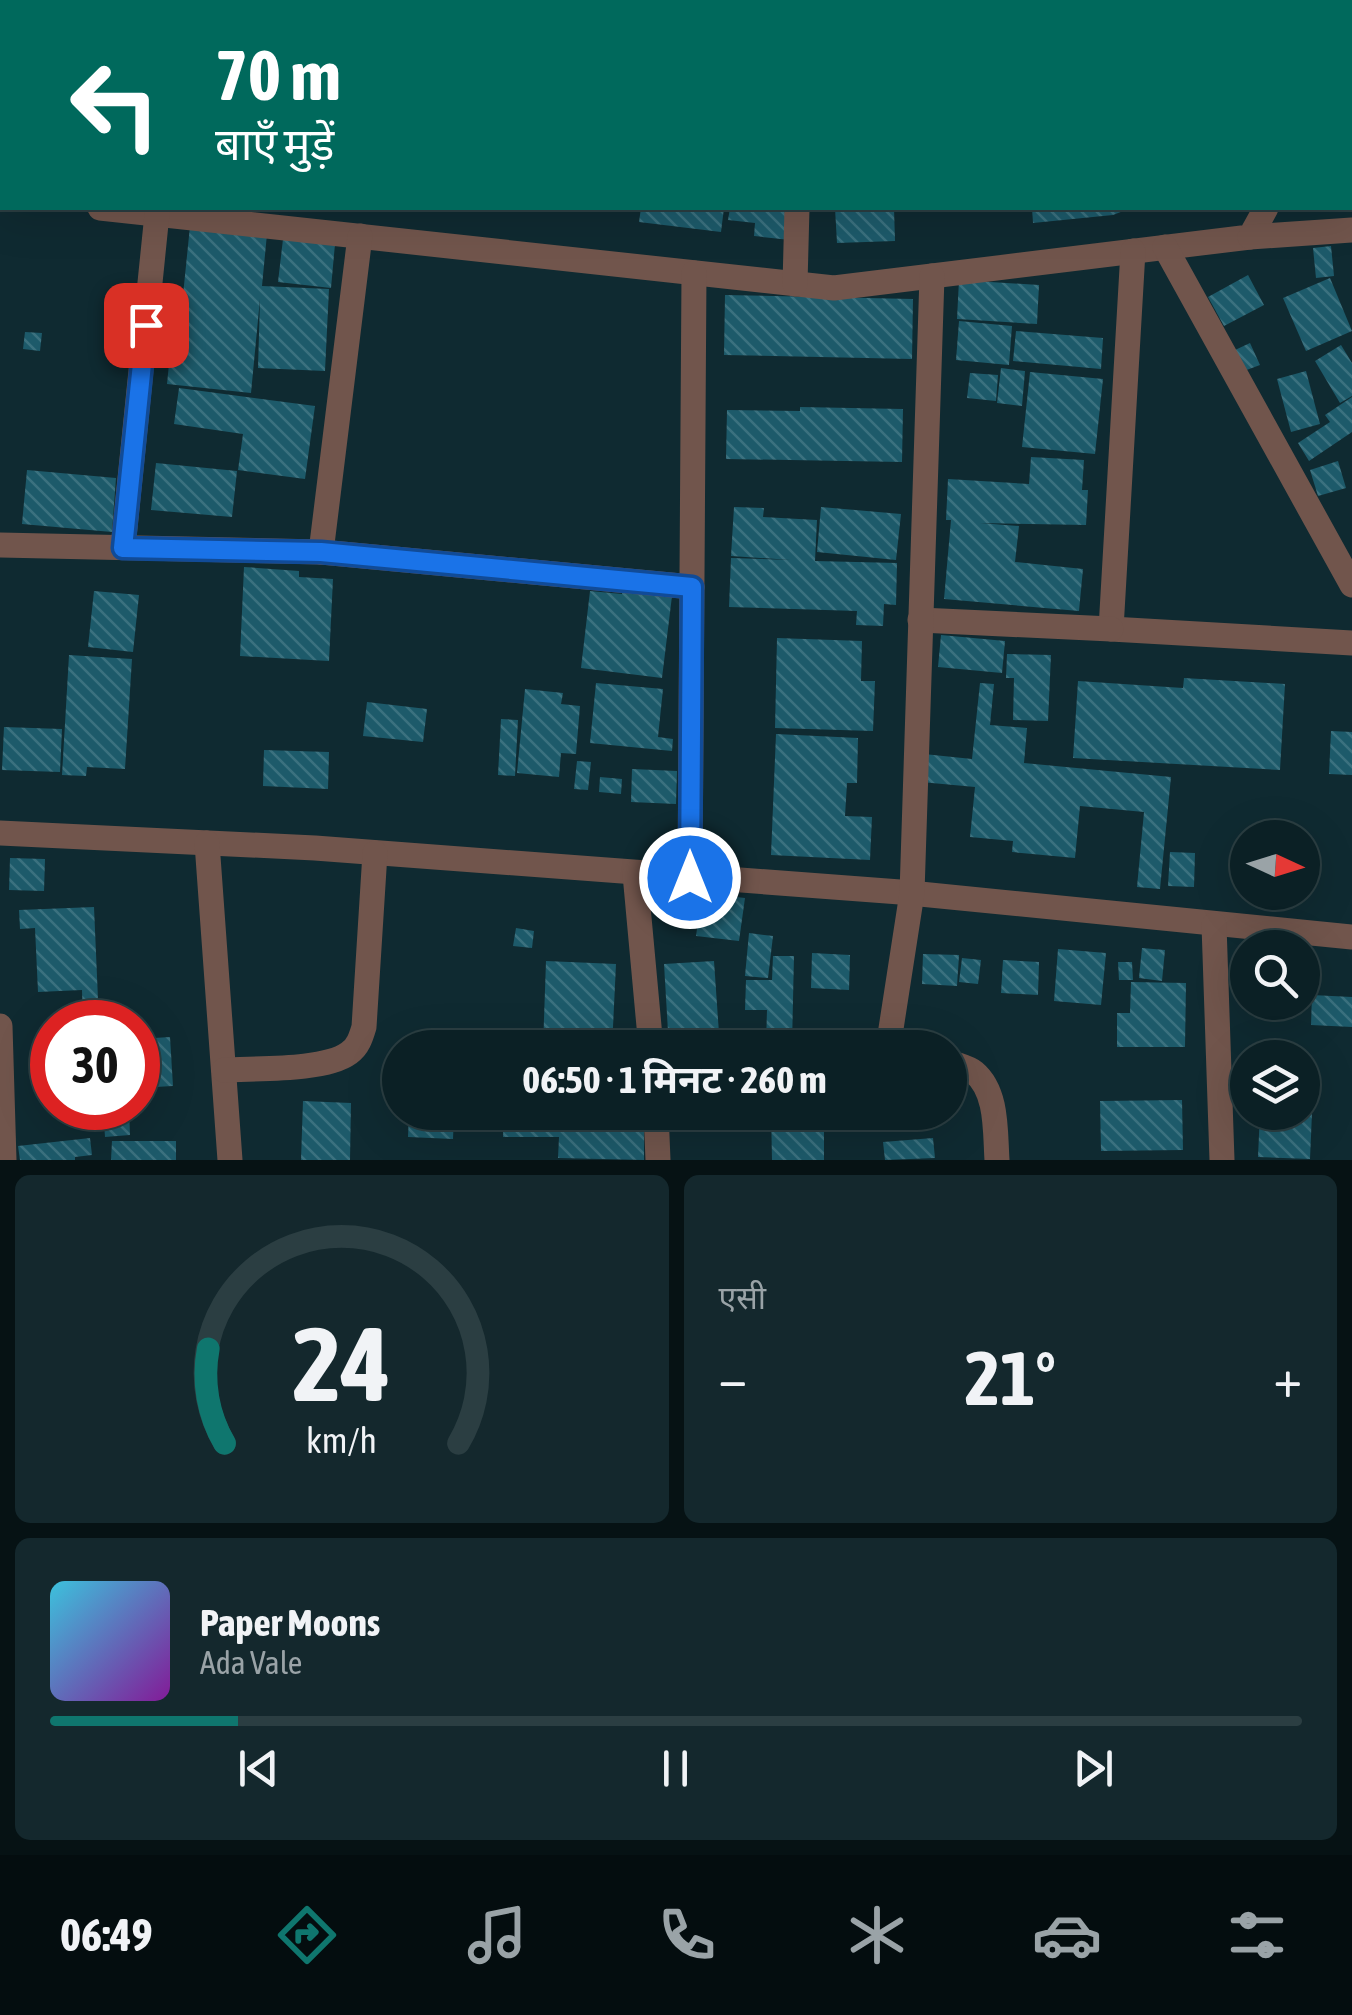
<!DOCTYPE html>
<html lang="hi">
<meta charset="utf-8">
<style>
:root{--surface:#0b2025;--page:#14282d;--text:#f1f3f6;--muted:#9aa3a7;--line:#2b3e42;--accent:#0f766e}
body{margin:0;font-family:"Asap Condensed","Noto Sans Devanagari",sans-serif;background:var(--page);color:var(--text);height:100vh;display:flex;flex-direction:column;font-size:38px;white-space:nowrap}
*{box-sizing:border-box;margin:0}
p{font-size:32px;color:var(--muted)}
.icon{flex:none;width:55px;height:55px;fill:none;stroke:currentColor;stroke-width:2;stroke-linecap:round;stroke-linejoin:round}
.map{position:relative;height:1160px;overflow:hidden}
.drawer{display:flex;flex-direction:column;gap:15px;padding:15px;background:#061214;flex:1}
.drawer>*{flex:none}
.guide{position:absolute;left:0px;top:0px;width:1352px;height:210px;box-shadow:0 10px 40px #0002,0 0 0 2px var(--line);background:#00695c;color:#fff;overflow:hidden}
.needle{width:65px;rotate:94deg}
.fabs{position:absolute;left:1230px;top:820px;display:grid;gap:20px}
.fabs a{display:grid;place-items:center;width:90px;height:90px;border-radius:50%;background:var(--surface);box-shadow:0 10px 40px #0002,0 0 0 2px var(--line);font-size:50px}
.speed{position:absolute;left:30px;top:1000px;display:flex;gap:20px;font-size:50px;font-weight:700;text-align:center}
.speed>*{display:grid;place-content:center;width:130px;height:130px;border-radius:50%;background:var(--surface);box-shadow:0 10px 40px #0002,0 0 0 2px var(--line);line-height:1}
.speed .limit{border:15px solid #d22;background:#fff;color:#111}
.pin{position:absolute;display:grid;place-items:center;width:85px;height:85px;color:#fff;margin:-42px;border-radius:20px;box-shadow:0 5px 15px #0006}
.me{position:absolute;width:110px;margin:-55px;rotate:0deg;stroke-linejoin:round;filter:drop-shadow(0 0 8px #0008)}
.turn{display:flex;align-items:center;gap:35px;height:210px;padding:0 50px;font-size:45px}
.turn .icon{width:130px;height:130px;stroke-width:2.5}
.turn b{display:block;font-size:70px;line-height:85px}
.big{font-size:75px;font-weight:700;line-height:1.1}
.drawer .tile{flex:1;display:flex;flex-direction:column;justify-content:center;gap:15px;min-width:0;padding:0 35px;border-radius:15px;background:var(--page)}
.drawer .dial{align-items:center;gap:0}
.dial svg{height:260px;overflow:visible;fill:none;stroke:var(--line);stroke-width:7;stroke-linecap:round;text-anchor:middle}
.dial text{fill:var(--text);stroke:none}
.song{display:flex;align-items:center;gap:30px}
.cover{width:120px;height:120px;border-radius:15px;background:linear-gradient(135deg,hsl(190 70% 55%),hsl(290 70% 35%))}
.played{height:10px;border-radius:5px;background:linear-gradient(90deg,var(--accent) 15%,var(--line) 15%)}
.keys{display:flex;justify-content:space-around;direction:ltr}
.heat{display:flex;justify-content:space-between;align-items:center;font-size:55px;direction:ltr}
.drawer .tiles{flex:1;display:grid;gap:15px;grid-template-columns:1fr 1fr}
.tile:last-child{grid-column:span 2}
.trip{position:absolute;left:382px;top:1030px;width:585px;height:100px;border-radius:50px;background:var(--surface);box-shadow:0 10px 40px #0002,0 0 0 2px var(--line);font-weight:700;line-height:100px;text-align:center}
.tabs{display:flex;height:160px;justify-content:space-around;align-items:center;background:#040d0f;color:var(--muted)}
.tabs .icon{width:70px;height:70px}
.tabs .on{color:var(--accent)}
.tabs b{font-size:45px;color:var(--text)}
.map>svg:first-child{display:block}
.building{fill:url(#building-back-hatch)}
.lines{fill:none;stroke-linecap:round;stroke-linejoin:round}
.minor{stroke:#71554c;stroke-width:25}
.route-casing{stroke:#114b97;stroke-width:25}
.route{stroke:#1a73e8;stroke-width:18}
</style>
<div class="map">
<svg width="1352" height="1160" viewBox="0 0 1352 1160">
<defs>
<pattern id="building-back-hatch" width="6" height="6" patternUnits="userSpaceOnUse" patternTransform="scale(2.5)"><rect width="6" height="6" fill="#1d5a6a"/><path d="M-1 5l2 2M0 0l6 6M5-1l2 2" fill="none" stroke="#3b717f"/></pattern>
</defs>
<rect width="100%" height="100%" fill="#0f2a31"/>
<g class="building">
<polygon points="641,208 724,208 721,232 639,222"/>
<polygon points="730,208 793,208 790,240 754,236 755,223 728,220"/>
<polygon points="835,208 894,208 895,241 837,243"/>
<polygon points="1032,208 1131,208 1113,215 1033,223"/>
<polygon points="190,226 267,234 262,286 329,289 325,371 258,368 260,299 251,393 167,384 176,294 183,295"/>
<polygon points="283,239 335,244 331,288 278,282"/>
<polygon points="1331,246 1334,276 1316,278 1313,248"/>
<polygon points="1248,275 1264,305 1224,326 1208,297"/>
<polygon points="1330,278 1352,331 1306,351 1283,298"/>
<polygon points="959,280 1039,285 1037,324 957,319"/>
<polygon points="725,295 913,299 912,359 724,355"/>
<polygon points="959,321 1012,326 1009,365 956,360"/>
<polygon points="1016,331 1103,338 1101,369 1013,361"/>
<polygon points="25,332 42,333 40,351 23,349"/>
<polygon points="1250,343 1260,365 1244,371 1235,350"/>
<polygon points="1341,345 1352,363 1352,396 1340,403 1315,361"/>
<polygon points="1001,368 1025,371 1022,406 997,403"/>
<polygon points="1306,371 1320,424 1291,432 1277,379"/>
<polygon points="1030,372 1103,379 1095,454 1022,447"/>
<polygon points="970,373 998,375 996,401 967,398"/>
<polygon points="179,388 315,406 305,479 238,470 243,434 174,424"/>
<polygon points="1352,397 1352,432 1309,461 1298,443 1330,422 1325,415"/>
<polygon points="800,407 903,409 902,462 726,459 727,410 800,411"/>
<polygon points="1031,457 1084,460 1082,490 1088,490 1086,525 980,523 1019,526 1015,562 1083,569 1079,611 944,599 951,520 946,520 948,479 1029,484"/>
<polygon points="1338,461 1346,488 1318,496 1310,470"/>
<polygon points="156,463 237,471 232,517 151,510"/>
<polygon points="27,470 116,478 112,532 22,524"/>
<polygon points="734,507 764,508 763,517 817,520 815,561 897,563 896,605 884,604 883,626 856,625 857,611 729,607 731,558 791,560 731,556"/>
<polygon points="821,507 901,514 896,560 817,552"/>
<polygon points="244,567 299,571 299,577 333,579 329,661 240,656"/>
<polygon points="624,583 672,596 662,678 581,668 590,591 622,594"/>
<polygon points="94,591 139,595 133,652 88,647"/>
<polygon points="941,635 1005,641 1002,673 938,667"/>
<polygon points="777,638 862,641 861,681 875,681 873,731 775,728"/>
<polygon points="1007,654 1051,655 1048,721 1013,720 1014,678 1006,678"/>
<polygon points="69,655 132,659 125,769 87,767 86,776 62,775"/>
<polygon points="1184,678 1285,684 1280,770 1073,758 1078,681 1183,688"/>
<polygon points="596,683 663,689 658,737 673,739 672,751 590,743"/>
<polygon points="980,683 994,684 990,725 1027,728 1024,763 1171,777 1160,889 1137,887 1144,812 1080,806 1075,858 1012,852 1013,841 970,837 975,787 921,782 924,754 972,759"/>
<polygon points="525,689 563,693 561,704 580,706 576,754 561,753 559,777 517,773"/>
<polygon points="367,702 427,709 423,742 363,736"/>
<polygon points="501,719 518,720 515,776 498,775"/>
<polygon points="4,727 62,729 60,772 2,770"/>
<polygon points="1331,731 1352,732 1352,775 1329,774"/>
<polygon points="776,734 858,738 857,783 847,783 845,816 872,817 870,860 771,855"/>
<polygon points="264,750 329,752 328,789 263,786"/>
<polygon points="577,761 591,762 588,790 574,789"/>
<polygon points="632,769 677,771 676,804 631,802"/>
<polygon points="600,777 622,779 621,794 599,792"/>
<polygon points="1170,852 1195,853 1194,887 1168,886"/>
<polygon points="10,858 45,859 44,891 9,890"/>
<polygon points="702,893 745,898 739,941 696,936"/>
<polygon points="94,907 99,1022 83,1022 82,990 38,992 35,928 20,929 19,910"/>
<polygon points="516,928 534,931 532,948 513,946"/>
<polygon points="749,933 773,936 768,978 745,976"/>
<polygon points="1142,948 1165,950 1162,981 1139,978"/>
<polygon points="1058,949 1106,953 1101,1005 1054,1001"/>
<polygon points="812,953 850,955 849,990 811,988"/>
<polygon points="923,954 959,955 957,986 922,984"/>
<polygon points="773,956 794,956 792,1045 766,1044 767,1010 745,1010 746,980 772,980"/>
<polygon points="962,958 981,960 978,984 959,982"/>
<polygon points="1003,960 1039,962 1038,995 1001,993"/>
<polygon points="546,961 616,964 612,1048 543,1048"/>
<polygon points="714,961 720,1048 669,1048 664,964"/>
<polygon points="1118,962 1132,962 1133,980 1119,980"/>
<polygon points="1131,982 1186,983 1185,1047 1117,1047 1117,1013 1130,1013"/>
<polygon points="1312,995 1352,997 1352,1027 1311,1025"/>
<polygon points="170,1037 173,1086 138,1088 138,1039"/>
<polygon points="1302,1090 1313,1090 1310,1159 1258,1157 1260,1112 1302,1112"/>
<polygon points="1182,1100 1183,1150 1101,1151 1100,1101"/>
<polygon points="303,1101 351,1103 350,1160 301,1160"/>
<polygon points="103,1108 129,1108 130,1135 105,1137"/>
<polygon points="409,1112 454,1112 453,1139 408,1137"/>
<polygon points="504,1112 644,1112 644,1160 558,1158 559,1137 503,1137"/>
<polygon points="771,1112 824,1112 824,1160 772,1160"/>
<polygon points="90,1138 92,1155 75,1157 75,1160 20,1160 18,1146"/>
<polygon points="933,1138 935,1158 885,1160 883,1142"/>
<polygon points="112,1141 176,1141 176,1160 111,1160"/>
</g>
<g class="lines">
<g class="minor">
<polyline points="219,0 244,2"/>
<polyline points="917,0 918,2"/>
<polyline points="1351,0 1352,3"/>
<polyline points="397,2 397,0"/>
<polyline points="575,2 575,0"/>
<polyline points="1350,56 1352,53"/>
<polyline points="0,197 2,197"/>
<polyline points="100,208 834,288 1250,237 1266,208"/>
<polyline points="360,236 321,552 692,587"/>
<polyline points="1250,237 1352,230"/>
<polyline points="1165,247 1352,585"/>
<polyline points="1133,251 1111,629 1352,643"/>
<polyline points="795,284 797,208"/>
<polyline points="0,545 321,552"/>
<polyline points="123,547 157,214"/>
<polyline points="920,620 1111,629"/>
<polyline points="0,833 315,848 900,892 1352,937"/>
<polyline points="207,843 230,1160"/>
<polyline points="635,874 651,1048"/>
<polyline points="690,878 694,273"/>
<polyline points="1214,925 1222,1160"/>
<polyline points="0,1026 4,1160"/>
<polyline points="888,1048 912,893 932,276"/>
<path d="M950,1062C957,1065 968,1067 974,1072C998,1092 995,1132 997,1160"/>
<path d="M224,1070C255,1068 325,1071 349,1053C358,1047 361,1037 364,1027L375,853"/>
<polyline points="656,1112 658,1160"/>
</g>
</g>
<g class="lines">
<g class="route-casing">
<polyline id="route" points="146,325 123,548 321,552 692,587 690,878"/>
</g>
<use href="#route" class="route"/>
</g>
</svg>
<div class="fabs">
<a><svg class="needle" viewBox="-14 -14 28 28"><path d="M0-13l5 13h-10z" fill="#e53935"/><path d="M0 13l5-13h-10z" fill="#9aa3a7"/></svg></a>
<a><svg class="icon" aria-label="search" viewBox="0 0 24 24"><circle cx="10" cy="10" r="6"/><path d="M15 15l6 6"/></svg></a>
<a><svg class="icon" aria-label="layers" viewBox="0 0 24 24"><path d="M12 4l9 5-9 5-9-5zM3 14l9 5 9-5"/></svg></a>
</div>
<div class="speed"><div class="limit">30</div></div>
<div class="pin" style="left:146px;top:325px;background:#d93025"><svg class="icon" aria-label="arrive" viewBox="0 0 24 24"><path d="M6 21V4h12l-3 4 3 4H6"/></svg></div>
<svg class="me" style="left:690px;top:878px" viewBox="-20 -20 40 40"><circle r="17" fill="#1a73e8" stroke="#fff" stroke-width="3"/><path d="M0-11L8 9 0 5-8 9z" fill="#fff"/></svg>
<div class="trip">06:50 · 1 मिनट · 260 m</div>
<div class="guide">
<div class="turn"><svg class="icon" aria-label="left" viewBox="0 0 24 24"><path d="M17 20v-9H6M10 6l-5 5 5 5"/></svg><div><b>70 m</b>बाएँ मुड़ें</div></div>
</div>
</div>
<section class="drawer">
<div class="tiles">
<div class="tile dial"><svg viewBox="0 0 100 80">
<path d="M14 69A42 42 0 1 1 86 69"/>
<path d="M14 69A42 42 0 0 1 9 40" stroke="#0f766e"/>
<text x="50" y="56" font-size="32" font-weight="700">24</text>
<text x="50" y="72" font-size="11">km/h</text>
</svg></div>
<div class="tile"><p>एसी</p>
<div class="heat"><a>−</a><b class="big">21°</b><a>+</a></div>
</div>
<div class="tile">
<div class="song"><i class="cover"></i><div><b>Paper Moons</b><p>Ada Vale</p></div></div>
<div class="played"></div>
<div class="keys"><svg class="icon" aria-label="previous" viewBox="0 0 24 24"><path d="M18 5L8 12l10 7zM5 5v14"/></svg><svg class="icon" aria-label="pause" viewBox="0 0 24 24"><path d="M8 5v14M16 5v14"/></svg><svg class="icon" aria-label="next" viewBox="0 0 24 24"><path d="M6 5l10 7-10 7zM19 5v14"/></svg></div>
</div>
</div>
</section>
<nav class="tabs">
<b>06:49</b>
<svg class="icon on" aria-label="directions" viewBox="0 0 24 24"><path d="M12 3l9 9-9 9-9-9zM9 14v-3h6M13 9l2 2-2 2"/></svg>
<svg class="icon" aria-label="music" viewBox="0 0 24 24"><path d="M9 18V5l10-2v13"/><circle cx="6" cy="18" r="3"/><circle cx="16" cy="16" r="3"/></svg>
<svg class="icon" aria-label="phone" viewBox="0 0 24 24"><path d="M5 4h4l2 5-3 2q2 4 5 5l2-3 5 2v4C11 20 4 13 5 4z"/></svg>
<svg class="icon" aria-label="climate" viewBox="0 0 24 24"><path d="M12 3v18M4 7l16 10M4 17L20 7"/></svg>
<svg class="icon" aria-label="car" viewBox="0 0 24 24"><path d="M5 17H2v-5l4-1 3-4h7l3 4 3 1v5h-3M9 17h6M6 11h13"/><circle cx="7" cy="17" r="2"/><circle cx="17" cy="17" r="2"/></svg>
<svg class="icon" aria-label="filters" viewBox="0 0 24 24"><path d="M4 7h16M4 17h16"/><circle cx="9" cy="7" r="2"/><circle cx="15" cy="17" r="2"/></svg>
</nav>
